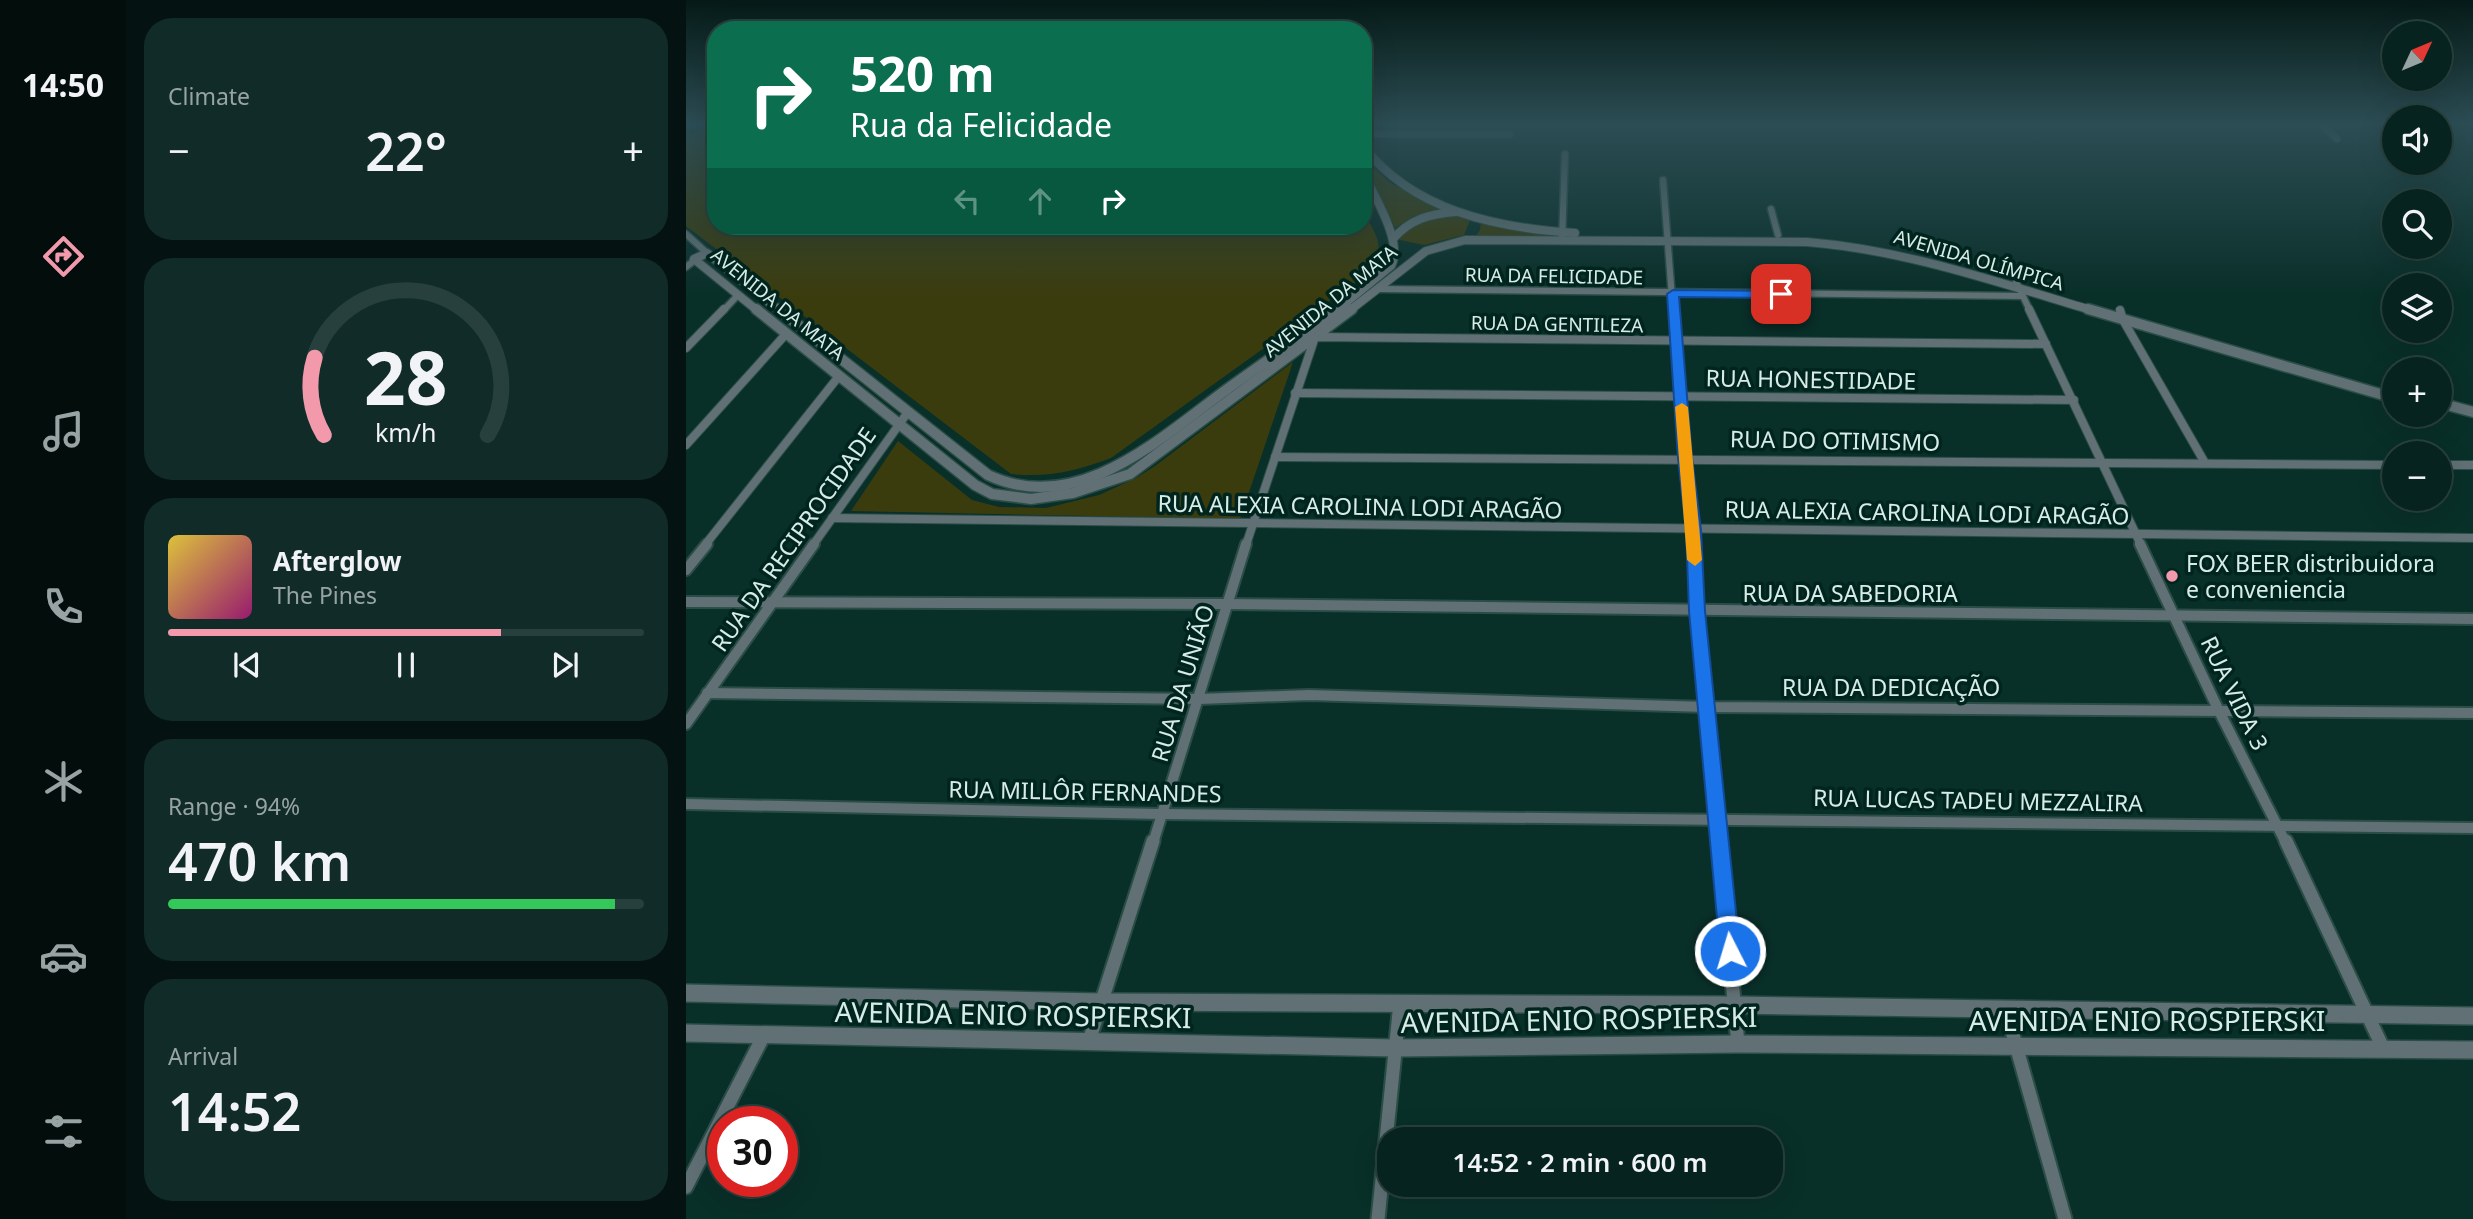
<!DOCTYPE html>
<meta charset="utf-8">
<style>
:root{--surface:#07231f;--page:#102b28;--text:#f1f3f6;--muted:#98a4a4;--line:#28403d;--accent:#f29aac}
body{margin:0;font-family:"Noto Sans",sans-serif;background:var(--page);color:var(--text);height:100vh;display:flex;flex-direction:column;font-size:26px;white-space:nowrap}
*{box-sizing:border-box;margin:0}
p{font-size:23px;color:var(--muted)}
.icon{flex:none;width:38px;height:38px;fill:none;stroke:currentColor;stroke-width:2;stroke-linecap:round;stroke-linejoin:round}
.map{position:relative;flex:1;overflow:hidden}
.side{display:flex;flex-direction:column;gap:18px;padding:18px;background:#041311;width:560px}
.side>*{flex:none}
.hud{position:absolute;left:21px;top:21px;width:665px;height:214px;border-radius:28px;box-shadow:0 7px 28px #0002,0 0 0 2px var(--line);background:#0b6e4f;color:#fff;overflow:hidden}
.needle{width:46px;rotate:46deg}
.fabs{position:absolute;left:1696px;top:21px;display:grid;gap:14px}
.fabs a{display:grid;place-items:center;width:70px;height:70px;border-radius:50%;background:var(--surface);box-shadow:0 7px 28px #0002,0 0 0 2px var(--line);font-size:35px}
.speed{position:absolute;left:21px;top:1106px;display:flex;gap:14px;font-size:35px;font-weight:700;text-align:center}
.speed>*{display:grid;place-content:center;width:91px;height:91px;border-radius:50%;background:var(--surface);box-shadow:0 7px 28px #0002,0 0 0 2px var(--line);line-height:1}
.speed .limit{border:10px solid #d22;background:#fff;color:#111}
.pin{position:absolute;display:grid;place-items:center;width:60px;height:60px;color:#fff;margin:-30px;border-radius:14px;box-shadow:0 4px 10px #0006}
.me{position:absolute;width:77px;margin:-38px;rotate:355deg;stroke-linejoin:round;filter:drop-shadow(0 0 5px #0008)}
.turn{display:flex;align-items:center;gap:24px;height:147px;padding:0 28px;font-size:32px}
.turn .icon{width:91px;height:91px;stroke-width:2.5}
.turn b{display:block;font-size:49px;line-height:60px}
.lanes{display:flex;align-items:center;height:66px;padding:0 28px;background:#0003;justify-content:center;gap:35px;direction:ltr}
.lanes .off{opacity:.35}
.big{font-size:52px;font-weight:600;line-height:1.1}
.side .widget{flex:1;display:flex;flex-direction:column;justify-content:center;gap:10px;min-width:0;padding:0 24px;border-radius:28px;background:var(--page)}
.side .dial{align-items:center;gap:0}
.dial svg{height:182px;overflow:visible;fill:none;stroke:var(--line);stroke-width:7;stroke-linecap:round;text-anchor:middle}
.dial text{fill:var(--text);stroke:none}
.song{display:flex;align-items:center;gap:21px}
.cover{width:84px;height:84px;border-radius:10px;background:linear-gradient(135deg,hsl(50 70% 55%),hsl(320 70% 35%))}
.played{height:7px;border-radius:4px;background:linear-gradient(90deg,var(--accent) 70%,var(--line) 70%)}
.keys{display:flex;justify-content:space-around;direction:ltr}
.heat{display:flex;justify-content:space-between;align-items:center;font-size:38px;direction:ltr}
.charge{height:10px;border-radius:5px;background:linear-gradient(90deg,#34c759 94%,var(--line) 0)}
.trip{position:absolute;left:691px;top:1127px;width:406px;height:70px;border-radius:28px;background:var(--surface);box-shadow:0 7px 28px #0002,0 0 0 2px var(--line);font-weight:600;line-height:70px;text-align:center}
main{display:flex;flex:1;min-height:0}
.dock{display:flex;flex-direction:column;width:126px;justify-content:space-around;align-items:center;background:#030e0c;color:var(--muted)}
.dock .icon{width:49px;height:49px}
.dock .on{color:var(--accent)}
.dock b{font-size:32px;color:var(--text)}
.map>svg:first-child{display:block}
.green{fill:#3b3c0e}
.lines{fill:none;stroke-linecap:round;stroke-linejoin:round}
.minor-far3-casing{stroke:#2a4d47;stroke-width:9}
.minor-far2-casing{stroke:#2a4d47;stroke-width:10}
.minor-far1-casing{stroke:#2a4d47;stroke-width:14}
.minor-casing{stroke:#2a4d47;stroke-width:17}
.tertiary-far2-casing{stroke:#2a4d47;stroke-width:10}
.tertiary-far1-casing{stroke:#2a4d47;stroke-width:13}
.tertiary-casing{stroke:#2a4d47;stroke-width:20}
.minor-far3{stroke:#607074;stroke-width:6}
.minor-far2{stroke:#607074;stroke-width:8}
.minor-far1{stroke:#607074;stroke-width:10}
.minor{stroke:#607074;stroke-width:13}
.tertiary-far2{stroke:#607074;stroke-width:8}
.tertiary-far1{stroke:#607074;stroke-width:10}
.tertiary{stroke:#607074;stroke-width:17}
.route{fill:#1a73e8;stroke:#114b97;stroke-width:2}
.slow{fill:#f59e0b}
.poi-dot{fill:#f29aac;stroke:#00251f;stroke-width:2.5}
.labels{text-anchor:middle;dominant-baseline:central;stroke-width:7;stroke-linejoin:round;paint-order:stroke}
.far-street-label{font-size:19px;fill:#d8ece7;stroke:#00251f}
.street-label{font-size:23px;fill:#d8ece7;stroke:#00251f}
.poi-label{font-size:23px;fill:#d8ece7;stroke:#00251f;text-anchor:start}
.near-street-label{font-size:28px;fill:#d8ece7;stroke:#00251f}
</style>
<main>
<nav class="dock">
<b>14:50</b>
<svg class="icon on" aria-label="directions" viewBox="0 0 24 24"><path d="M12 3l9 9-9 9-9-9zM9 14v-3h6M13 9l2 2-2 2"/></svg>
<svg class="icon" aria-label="music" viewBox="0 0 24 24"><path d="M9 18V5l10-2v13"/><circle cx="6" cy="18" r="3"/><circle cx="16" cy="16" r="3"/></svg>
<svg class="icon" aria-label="phone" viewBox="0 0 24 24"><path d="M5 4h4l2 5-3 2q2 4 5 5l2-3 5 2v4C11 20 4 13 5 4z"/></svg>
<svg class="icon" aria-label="climate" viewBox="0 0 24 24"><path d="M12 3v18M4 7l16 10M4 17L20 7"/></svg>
<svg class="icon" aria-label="car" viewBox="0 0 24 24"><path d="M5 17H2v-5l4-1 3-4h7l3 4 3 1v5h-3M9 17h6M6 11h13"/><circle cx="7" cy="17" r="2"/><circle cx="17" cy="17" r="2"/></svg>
<svg class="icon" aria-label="filters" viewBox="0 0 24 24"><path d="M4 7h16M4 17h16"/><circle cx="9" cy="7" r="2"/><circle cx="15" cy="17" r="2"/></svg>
</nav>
<section class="side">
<div class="widget"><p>Climate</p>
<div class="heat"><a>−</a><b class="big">22°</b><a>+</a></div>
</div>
<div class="widget dial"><svg viewBox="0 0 100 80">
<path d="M14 69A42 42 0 1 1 86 69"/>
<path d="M14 69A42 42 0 0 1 10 35" stroke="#f29aac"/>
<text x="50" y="56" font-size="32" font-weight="700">28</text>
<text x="50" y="72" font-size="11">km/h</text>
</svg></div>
<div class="widget">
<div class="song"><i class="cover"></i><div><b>Afterglow</b><p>The Pines</p></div></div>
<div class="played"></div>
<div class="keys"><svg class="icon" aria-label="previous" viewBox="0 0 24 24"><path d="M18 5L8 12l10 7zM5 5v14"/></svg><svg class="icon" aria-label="pause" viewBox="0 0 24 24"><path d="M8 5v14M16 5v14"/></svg><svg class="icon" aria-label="next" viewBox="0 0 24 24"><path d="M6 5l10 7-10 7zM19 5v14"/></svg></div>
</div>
<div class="widget"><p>Range · 94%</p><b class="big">470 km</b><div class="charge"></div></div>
<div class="widget"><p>Arrival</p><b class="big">14:52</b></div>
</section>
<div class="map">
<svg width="1787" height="1219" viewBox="0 0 1787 1219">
<rect width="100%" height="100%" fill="#092f29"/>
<g class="green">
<path d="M30,126V226H677V210C691,238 702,247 681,274L425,458C391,471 361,478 325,474L0,226V136Z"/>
<polygon points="677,158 703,182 757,210 728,216 709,228"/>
<polygon points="767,215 784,220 778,235 738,245 714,240 714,236 734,221"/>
<polygon points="795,221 869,237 789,237 794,230"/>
<polygon points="607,362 554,519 165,511 212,441 286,500 313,507 360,508 413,495 450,478 469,466"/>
</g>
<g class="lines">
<g class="minor-far3-casing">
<g id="minor-far3">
<polyline points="1635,124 1651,139"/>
<polyline points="677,134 824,134"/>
<polyline points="977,180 987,311"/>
<polyline points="1085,209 1092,235"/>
<polyline points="0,234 21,253"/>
<polyline points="876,241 879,154"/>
<polyline points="0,267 9,260"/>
<polyline points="1329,279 1344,311"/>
<polyline points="692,289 1337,296"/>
<polyline points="37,311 52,295"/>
</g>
</g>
<g class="minor-far2-casing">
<g id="minor-far2">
<polyline points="987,309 1009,545"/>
<polyline points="1343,309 1455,545"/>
<polyline points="1434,310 1437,320 1519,463"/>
<polyline points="0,348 38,309"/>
<polyline points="609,393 1388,400"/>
<polyline points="0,445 100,334"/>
<polyline points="589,457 1708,465"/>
<polyline points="1754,465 1787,465"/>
<polyline points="146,518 1787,538"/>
<polyline points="19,545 153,376"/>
<polyline points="127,545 222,412"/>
<polyline points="560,545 629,337 1360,344"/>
</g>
</g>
<g class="minor-far1-casing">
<g id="minor-far1">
<polyline points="1009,544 1011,611 1033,843"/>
<polyline points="1454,544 1532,709 1600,843"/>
<polyline points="0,570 21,544"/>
<polyline points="0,602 540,604 1787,619"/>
<polyline points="21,693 513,699 623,695 1020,707 1787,713"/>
<polyline points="0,724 128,544"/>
<polyline points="0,804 475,814 1787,828"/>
<polyline points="467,843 560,544"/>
</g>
</g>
<g class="minor-casing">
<g id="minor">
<polyline points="1033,841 1052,1044"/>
<polyline points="1600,841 1697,1048"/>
<polyline points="1320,1010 1379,1219"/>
<polyline points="403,1041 467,841"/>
<polyline points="0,1187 78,1035"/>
<polyline points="692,1219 714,1003"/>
</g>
</g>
<g class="tertiary-far2-casing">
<g id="tertiary-far2">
<path d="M677,146C727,211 811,228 889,233"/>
<path d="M707,239C724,219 744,214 769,212"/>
<polyline points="72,311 8,259 21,253 94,311"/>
<path d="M650,311L705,266C718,243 688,196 677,172"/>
<path d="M663,311L740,251L779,240L1121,242C1220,250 1314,283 1408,311"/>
</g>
</g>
<g class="tertiary-far1-casing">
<g id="tertiary-far1">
<polyline points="70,309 289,485 306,494 345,499 387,493 444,474 666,309"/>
<path d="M92,309L302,475C391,517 473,439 540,390C577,363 616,337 653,309"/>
<polyline points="1402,309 1708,398"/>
<polyline points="1754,403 1787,412"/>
</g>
</g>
<g class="tertiary-casing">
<g id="tertiary">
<polyline points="0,993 416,1002 1049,1005 1787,1016"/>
<polyline points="0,1033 709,1048 1052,1044 1787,1050"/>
</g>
</g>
<use href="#minor-far3" class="minor-far3"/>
<use href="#minor-far2" class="minor-far2"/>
<use href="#minor-far1" class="minor-far1"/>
<use href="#minor" class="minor"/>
<use href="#tertiary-far2" class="tertiary-far2"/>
<use href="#tertiary-far1" class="tertiary-far1"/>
<use href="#tertiary" class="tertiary"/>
</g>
<linearGradient id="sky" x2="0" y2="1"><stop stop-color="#051a17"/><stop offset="0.42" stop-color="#2c4d54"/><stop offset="1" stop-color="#2c4d54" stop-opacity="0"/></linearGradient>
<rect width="1787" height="295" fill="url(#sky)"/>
<polygon class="route" points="987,290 1095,291 1101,294 1095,298 993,297 1006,458 1015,530 1019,611 1054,951 1051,958 1044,961 1037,958 1034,951 1003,611 1000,530 992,458 981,294"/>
<polygon class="slow" points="996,403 1002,407 1016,560 1009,566 1001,560 989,407"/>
<circle class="poi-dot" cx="1486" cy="576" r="7"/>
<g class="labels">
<g class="far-street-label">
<text transform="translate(1293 260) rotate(16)">AVENIDA OLÍMPICA</text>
<text transform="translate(868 276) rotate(1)">RUA DA FELICIDADE</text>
<text transform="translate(644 301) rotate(-39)">AVENIDA DA MATA</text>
<text transform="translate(92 304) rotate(39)">AVENIDA DA MATA</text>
<text transform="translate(871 324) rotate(1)">RUA DA GENTILEZA</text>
</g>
<g class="street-label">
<text transform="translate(1125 379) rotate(1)">RUA HONESTIDADE</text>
<text transform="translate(1149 440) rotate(1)">RUA DO OTIMISMO</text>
<text transform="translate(674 506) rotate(1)">RUA ALEXIA CAROLINA LODI ARAGÃO</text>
<text transform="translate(1241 512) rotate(1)">RUA ALEXIA CAROLINA LODI ARAGÃO</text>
<text transform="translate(107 539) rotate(-55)">RUA DA RECIPROCIDADE</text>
<text x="1164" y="593">RUA DA SABEDORIA</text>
<text transform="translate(496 683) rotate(-73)">RUA DA UNIÃO</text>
<text x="1205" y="687">RUA DA DEDICAÇÃO</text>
<text transform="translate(1549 693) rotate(64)">RUA VIDA 3</text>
<text transform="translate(399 791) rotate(1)">RUA MILLÔR FERNANDES</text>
<text transform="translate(1292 800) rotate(1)">RUA LUCAS TADEU MEZZALIRA</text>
</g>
<g class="poi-label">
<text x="1500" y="563">FOX BEER distribuidora<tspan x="1500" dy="26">e conveniencia</tspan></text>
</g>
<g class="near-street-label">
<text transform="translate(327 1014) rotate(1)">AVENIDA ENIO ROSPIERSKI</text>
<text transform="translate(893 1019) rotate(-1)">AVENIDA ENIO ROSPIERSKI</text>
<text x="1461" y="1020">AVENIDA ENIO ROSPIERSKI</text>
</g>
</g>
</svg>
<div class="fabs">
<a><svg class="needle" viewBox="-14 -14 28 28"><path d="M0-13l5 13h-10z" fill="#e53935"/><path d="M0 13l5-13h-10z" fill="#98a4a4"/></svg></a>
<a><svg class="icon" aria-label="sound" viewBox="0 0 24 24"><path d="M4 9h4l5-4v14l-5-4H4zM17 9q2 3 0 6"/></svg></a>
<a><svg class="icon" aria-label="search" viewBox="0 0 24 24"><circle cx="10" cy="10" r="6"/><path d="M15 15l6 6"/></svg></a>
<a><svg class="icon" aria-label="layers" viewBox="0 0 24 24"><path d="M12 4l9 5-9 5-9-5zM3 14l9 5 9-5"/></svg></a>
<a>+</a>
<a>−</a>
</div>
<div class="speed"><div class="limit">30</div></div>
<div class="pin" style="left:1095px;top:294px;background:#d93025"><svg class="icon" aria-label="arrive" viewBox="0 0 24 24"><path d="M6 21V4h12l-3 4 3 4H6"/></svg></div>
<svg class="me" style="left:1044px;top:951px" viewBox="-20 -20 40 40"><circle r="17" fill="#1a73e8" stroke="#fff" stroke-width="3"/><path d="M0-11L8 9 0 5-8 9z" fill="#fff"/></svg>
<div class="trip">14:52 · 2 min · 600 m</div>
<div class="hud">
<div class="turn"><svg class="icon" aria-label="right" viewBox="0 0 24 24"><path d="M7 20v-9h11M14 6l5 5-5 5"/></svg><div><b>520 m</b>Rua da Felicidade</div></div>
<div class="lanes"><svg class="icon off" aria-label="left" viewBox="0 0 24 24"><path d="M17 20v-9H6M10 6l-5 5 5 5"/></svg><svg class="icon off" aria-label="ahead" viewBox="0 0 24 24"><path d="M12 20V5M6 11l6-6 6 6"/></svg><svg class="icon" aria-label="right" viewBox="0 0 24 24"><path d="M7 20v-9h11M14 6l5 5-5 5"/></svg></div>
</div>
</div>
</main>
